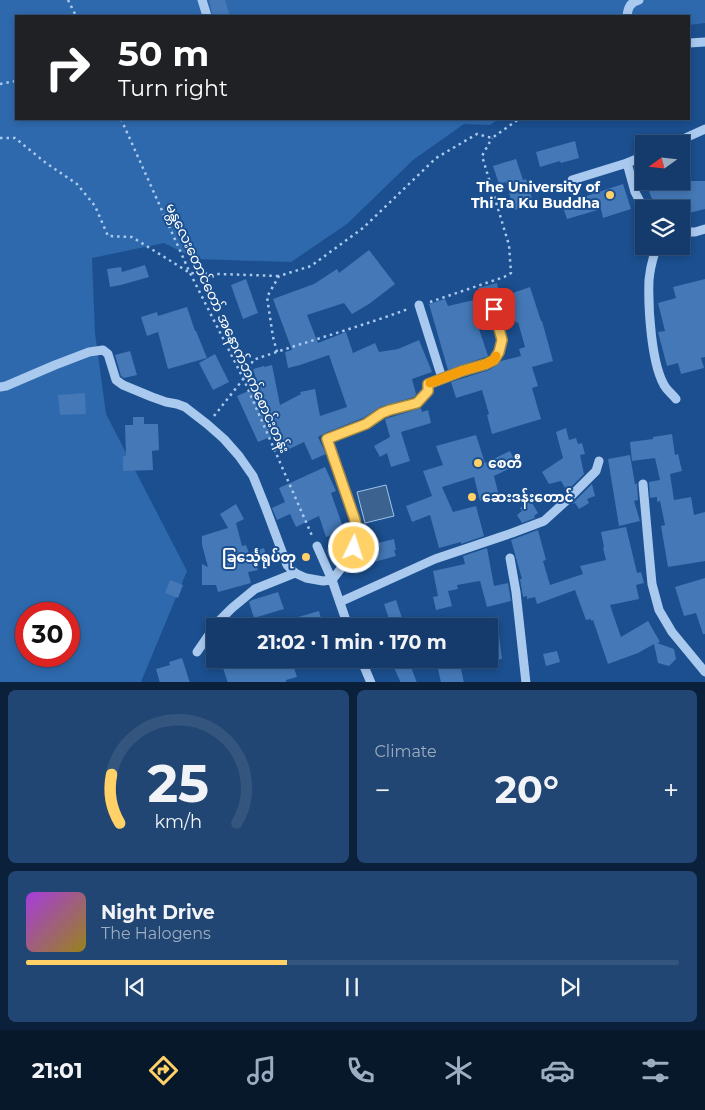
<!DOCTYPE html>
<meta charset="utf-8">
<style>
:root{--surface:#143b6b;--page:#214673;--text:#f1f3f6;--muted:#9dadc1;--line:#33557e;--accent:#ffd166}
body{margin:0;font-family:Montserrat,"Noto Sans Myanmar",sans-serif;background:var(--page);color:var(--text);height:100vh;display:flex;flex-direction:column;font-size:19px;white-space:nowrap}
*{box-sizing:border-box;margin:0}
p{font-size:16px;color:var(--muted)}
.icon{flex:none;width:28px;height:28px;fill:none;stroke:currentColor;stroke-width:2;stroke-linecap:round;stroke-linejoin:round}
.map{position:relative;height:682px;overflow:hidden}
.panel{display:flex;flex-direction:column;gap:8px;padding:8px;background:#0b203b;flex:1}
.panel>*{flex:none}
.guide{position:absolute;left:15px;top:15px;width:675px;height:105px;border-radius:0px;box-shadow:0 2px 8px #0003,0 0 0 1px var(--line);background:#202124;color:#fff;overflow:hidden}
.needle{width:32px;rotate:255deg}
.tools{position:absolute;left:635px;top:135px;display:grid;gap:10px}
.tools a{display:grid;place-items:center;width:55px;height:55px;border-radius:0px;background:var(--surface);box-shadow:0 2px 8px #0003,0 0 0 1px var(--line);font-size:25px}
.speed{position:absolute;left:15px;top:602px;display:flex;gap:10px;font-size:25px;font-weight:700;text-align:center}
.speed>*{display:grid;place-content:center;width:65px;height:65px;border-radius:50%;background:var(--surface);box-shadow:0 2px 8px #0003,0 0 0 1px var(--line);line-height:1}
.speed .limit{border:8px solid #d22;background:#fff;color:#111}
.pin{position:absolute;display:grid;place-items:center;width:42px;height:42px;color:#fff;margin:-21px;border-radius:10px;box-shadow:0 2px 8px #0006}
.me{position:absolute;width:55px;margin:-28px;rotate:4deg;stroke-linejoin:round;filter:drop-shadow(0 0 4px #0008)}
.turn{display:flex;align-items:center;gap:18px;height:105px;padding:0 20px;font-size:22px}
.turn .icon{width:65px;height:65px;stroke-width:2.5}
.turn b{display:block;font-size:35px;line-height:42px}
.big{font-size:38px;font-weight:700;line-height:1.1}
.panel .tile{flex:1;display:flex;flex-direction:column;justify-content:center;gap:8px;min-width:0;padding:0 18px;border-radius:8px;background:var(--page)}
.panel .dial{align-items:center;gap:0}
.dial svg{height:130px;overflow:visible;fill:none;stroke:var(--line);stroke-width:7;stroke-linecap:round;text-anchor:middle}
.dial text{fill:var(--text);stroke:none}
.song{display:flex;align-items:center;gap:15px}
.cover{width:60px;height:60px;border-radius:8px;background:linear-gradient(135deg,hsl(280 70% 55%),hsl(50 70% 35%))}
.played{height:5px;border-radius:2px;background:linear-gradient(90deg,var(--accent) 40%,var(--line) 40%)}
.keys{display:flex;justify-content:space-around;direction:ltr}
.heat{display:flex;justify-content:space-between;align-items:center;font-size:28px;direction:ltr}
.panel .tiles{flex:1;display:grid;gap:8px;grid-template-columns:1fr 1fr}
.tile:last-child{grid-column:span 2}
.trip{position:absolute;left:206px;top:618px;width:292px;height:50px;border-radius:0px;background:var(--surface);box-shadow:0 2px 8px #0003,0 0 0 1px var(--line);font-weight:700;line-height:50px;text-align:center}
.tab-bar{display:flex;height:80px;justify-content:space-around;align-items:center;background:#08182b;color:var(--muted)}
.tab-bar .icon{width:35px;height:35px}
.tab-bar .selected{color:var(--accent)}
.tab-bar b{font-size:22px;color:var(--text)}
.map>svg:first-child{display:block}
.green{fill:#2e69ad;fill-rule:evenodd}
.water{fill:#3c6290;stroke:#9cc4f0}
.building{fill:#4478b7}
.lines{fill:none;stroke-linecap:round;stroke-linejoin:round}
.path{stroke:#a9c9ee;stroke-width:2.5;stroke-dasharray:2.5 4;stroke-linecap:butt}
.minor{stroke:#a9c9ee;stroke-width:9}
.route-casing{stroke:#a68842;stroke-width:12}
.route{stroke:#ffd166;stroke-width:9}
.slow{stroke:#f59e0b;stroke-width:9}
.poi-dot{fill:#ffd166;stroke:#1b4f8f;stroke-width:2}
.labels{text-anchor:middle;dominant-baseline:central;stroke-width:4;stroke-linejoin:round;paint-order:stroke}
.poi-label{font-size:14px;font-weight:bold;fill:#fff;stroke:#1b4f8f;text-anchor:end}
.street-label{font-size:14px;fill:#fff;stroke:#1b4f8f}
</style>
<div class="map">
<svg width="705" height="683" viewBox="0 0 705 683">
<rect width="100%" height="100%" fill="#1b4f8f"/>
<path class="green" d="M0,0H705V23L689,25V16H16V119H499L490,125L464,124L413,160L347,224L291,262L196,259L164,243L92,258L95,333L106,414L187,571L141,682L0,683ZM26,614H69V656H26Z"/>
<polygon class="water" points="386,485 394,516 365,523 357,492"/>
<g class="building">
<polygon points="209,0 225,0 230,16 213,16"/>
<polygon points="575,141 579,158 561,163 560,161 540,167 536,152"/>
<polygon points="516,159 523,180 526,179 534,205 514,210 506,182 499,184 493,166"/>
<polygon points="646,181 705,181 705,209 681,215 681,209 660,209 651,197"/>
<polygon points="623,184 631,209 603,218 601,209 567,219 562,204"/>
<polygon points="369,250 395,284 369,304 352,314 344,303 307,315 318,343 346,332 353,353 375,343 379,352 398,349 419,340 432,372 412,379 416,394 414,397 380,407 363,418 325,433 318,437 326,454 312,460 304,442 283,452 275,435 258,442 237,396 255,388 253,379 256,379 253,369 264,366 264,367 272,365 280,405 301,394 300,392 315,389 320,416 347,407 329,355 300,365 288,368 285,352 292,350 273,299 314,284 337,269 339,273"/>
<polygon points="145,265 149,277 121,285 110,287 107,269 121,267 122,272"/>
<polygon points="246,279 258,313 243,319 231,285"/>
<polygon points="705,279 705,357 701,358 704,368 681,374 678,363 667,366 658,332 665,331 658,303 676,298 673,287"/>
<polygon points="497,283 500,297 482,302 478,288"/>
<polygon points="530,287 541,321 542,321 553,361 532,367 538,386 532,388 541,419 492,434 487,415 489,414 482,390 456,398 451,382 489,370 497,365 501,361 521,356 519,349 525,347 518,322 516,323 507,295"/>
<polygon points="445,299 448,306 474,300 481,325 478,326 488,356 448,370 429,304"/>
<polygon points="187,307 195,331 196,331 207,358 168,369 158,332 147,336 141,317 157,312 158,316"/>
<polygon points="130,351 137,375 124,378 121,376 115,355"/>
<polygon points="215,354 229,382 213,390 199,363"/>
<polygon points="85,393 86,414 60,415 58,395"/>
<polygon points="421,408 422,412 428,410 431,423 401,432 410,461 391,467 387,453 380,457 374,446 390,437 385,419"/>
<polygon points="133,417 144,417 144,424 158,424 159,450 152,451 153,470 123,471 123,456 126,456 125,425 133,425"/>
<polygon points="566,428 569,440 576,438 578,444 582,443 585,454 580,455 584,474 567,491 561,481 549,484 542,472 563,458 556,432"/>
<polygon points="672,434 675,455 678,454 682,471 670,474 674,500 691,497 694,515 705,512 705,561 668,567 661,526 665,525 660,501 657,502 657,497 650,498 649,482 660,480 655,458 632,461 630,442 653,439 653,437"/>
<polygon points="476,435 485,463 510,451 517,465 494,476 499,496 480,501 474,477 442,487 453,512 476,506 484,536 461,544 461,542 439,548 430,515 412,522 406,506 432,496 423,471 443,465 436,446"/>
<polygon points="630,455 635,484 637,484 638,500 634,501 640,521 619,526 608,459"/>
<polygon points="325,467 336,491 331,493 344,530 326,537 319,516 296,527 290,514 277,520 272,508 285,502 279,488"/>
<polygon points="592,484 595,496 587,499 589,503 579,509 575,503 572,504"/>
<polygon points="531,501 538,513 534,516 535,518 522,523 517,515 522,511 520,508"/>
<polygon points="236,504 244,519 236,523 242,546 246,545 249,553 264,548 267,558 256,562 258,570 248,572 251,583 218,592 216,585 202,585 202,564 208,567 202,545 202,536 228,528 220,514"/>
<polygon points="626,527 637,573 641,572 644,583 636,585 639,599 610,605 613,614 621,637 648,621 660,642 657,643 674,649 676,659 669,666 658,663 654,644 638,653 608,664 593,620 591,621 591,619 586,620 575,590 537,604 535,597 527,599 527,596 523,597 520,579 522,579 520,572 511,540 538,530 546,560 543,561 550,585 583,574 580,566 606,560 603,548 604,547 601,532"/>
<polygon points="394,539 396,550 394,550 396,556 374,562 370,545"/>
<polygon points="487,548 494,586 508,583 511,601 487,607 480,581 457,585 458,589 448,591 452,606 436,610 433,597 438,596 433,571 465,564 463,556"/>
<polygon points="705,578 705,634 703,634 696,613 684,616 675,587"/>
<polygon points="170,580 183,585 178,598 165,593"/>
<polygon points="278,592 284,609 254,618 249,602 252,600"/>
<polygon points="396,600 402,618 390,622 384,604"/>
<polygon points="319,611 323,626 301,626 298,617"/>
<polygon points="497,620 502,659 490,661 490,621"/>
<polygon points="557,651 560,662 546,666 543,654"/>
<polygon points="182,658 190,683 160,683 156,669 170,665 169,662"/>
<polygon points="220,659 291,659 297,677 286,680 286,683 228,683"/>
<polygon points="390,659 408,659 417,683 401,683"/>
<polygon points="436,659 459,659 464,683 441,683"/>
</g>
<g class="lines">
<g class="path">
<polyline points="68,0 76,16"/>
<polyline points="0,84 16,81"/>
<polyline points="121,119 190,273 244,380 313,538"/>
<polyline points="140,119 143,120 145,119"/>
<polyline points="0,138 15,138 46,163 77,184 95,206 108,236 132,237 190,273 279,276"/>
<polyline points="430,302 504,277 511,273 509,245 482,156 492,138"/>
<polyline points="277,352 273,337 267,297 279,276 311,266 363,228 436,158 477,134 492,138 519,119"/>
<path d="M214,416L248,373L253,360C304,342 357,328 408,309"/>
</g>
<g class="minor">
<polyline points="202,0 207,16"/>
<path d="M627,16C628,8 630,2 639,0"/>
<polyline points="689,43 705,42"/>
<polyline points="672,144 705,129"/>
<polyline points="627,163 635,192 644,209"/>
<polyline points="572,180 627,163 644,156"/>
<polyline points="681,232 695,232 705,229"/>
<path d="M657,246C653,257 650,269 649,280C648,306 651,367 666,388C669,392 673,395 676,399"/>
<polyline points="419,305 442,378"/>
<polyline points="0,387 6,386 55,365 89,352 103,350 108,354 116,380 123,385 152,397 166,402 177,404 185,407 207,424 224,439 239,456 253,476 265,506 287,565 295,573 306,578 323,581 332,580 346,562 354,549 358,536 355,520 327,439 366,424 382,413 390,410 417,403 428,391 428,384 462,371 486,364 494,360 499,352 502,340 494,309"/>
<polyline points="643,484 649,552 652,584 659,610 672,632 705,672"/>
<polyline points="317,546 332,580 348,626"/>
<polyline points="510,558 516,592 526,683"/>
<polyline points="340,602 435,559 512,533 544,521 566,501 596,471 599,461"/>
<polyline points="197,652 217,623 232,608 255,589 295,573"/>
<polyline points="361,659 371,683"/>
<polyline points="309,662 320,659"/>
</g>
</g>
<g class="lines">
<g class="route-casing">
<polyline id="route" points="354,548 358,536 355,520 327,439 366,424 382,413 390,410 417,403 428,391 428,384 462,371 486,364 494,360 499,352 502,340 494,309"/>
</g>
<use href="#route" class="route"/>
<polyline class="slow" points="430,383 462,371 486,364 494,360 496,356"/>
</g>
<g class="poi-dot">
<circle cx="610" cy="195" r="5"/>
<circle cx="478" cy="463" r="5"/>
<circle cx="472" cy="497" r="5"/>
<circle cx="306" cy="557" r="5"/>
</g>
<g class="labels">
<g class="poi-label">
<text x="600" y="187">The University of<tspan x="600" dy="16">Thi Ta Ku Buddha</tspan></text>
<text x="488" y="463" text-anchor="start">စေတီ</text>
<text x="482" y="497" text-anchor="start">ဆေးဒန်းတောင်</text>
<text x="296" y="557">ခြင်္သေ့ရုပ်တု</text>
</g>
<g class="street-label">
<text transform="translate(228 328) rotate(65)">မန္တလေးတောင်တော် အနောက်ဘက်စောင်းတန်း</text>
</g>
</g>
</svg>
<div class="tools">
<a><svg class="needle" viewBox="-14 -14 28 28"><path d="M0-13l5 13h-10z" fill="#e53935"/><path d="M0 13l5-13h-10z" fill="#9dadc1"/></svg></a>
<a><svg class="icon" aria-label="layers" viewBox="0 0 24 24"><path d="M12 4l9 5-9 5-9-5zM3 14l9 5 9-5"/></svg></a>
</div>
<div class="speed"><div class="limit">30</div></div>
<div class="pin" style="left:494px;top:309px;background:#d93025"><svg class="icon" aria-label="arrive" viewBox="0 0 24 24"><path d="M6 21V4h12l-3 4 3 4H6"/></svg></div>
<svg class="me" style="left:354px;top:548px" viewBox="-20 -20 40 40"><circle r="17" fill="#ffd166" stroke="#fff" stroke-width="3"/><path d="M0-11L8 9 0 5-8 9z" fill="#fff"/></svg>
<div class="trip">21:02 · 1 min · 170 m</div>
<div class="guide">
<div class="turn"><svg class="icon" aria-label="right" viewBox="0 0 24 24"><path d="M7 20v-9h11M14 6l5 5-5 5"/></svg><div><b>50 m</b>Turn right</div></div>
</div>
</div>
<section class="panel">
<div class="tiles">
<div class="tile dial"><svg viewBox="0 0 100 80">
<path d="M14 69A42 42 0 1 1 86 69"/>
<path d="M14 69A42 42 0 0 1 9 39" stroke="#ffd166"/>
<text x="50" y="56" font-size="32" font-weight="700">25</text>
<text x="50" y="72" font-size="11">km/h</text>
</svg></div>
<div class="tile"><p>Climate</p>
<div class="heat"><a>−</a><b class="big">20°</b><a>+</a></div>
</div>
<div class="tile">
<div class="song"><i class="cover"></i><div><b>Night Drive</b><p>The Halogens</p></div></div>
<div class="played"></div>
<div class="keys"><svg class="icon" aria-label="previous" viewBox="0 0 24 24"><path d="M18 5L8 12l10 7zM5 5v14"/></svg><svg class="icon" aria-label="pause" viewBox="0 0 24 24"><path d="M8 5v14M16 5v14"/></svg><svg class="icon" aria-label="next" viewBox="0 0 24 24"><path d="M6 5l10 7-10 7zM19 5v14"/></svg></div>
</div>
</div>
</section>
<nav class="tab-bar">
<b>21:01</b>
<svg class="icon selected" aria-label="directions" viewBox="0 0 24 24"><path d="M12 3l9 9-9 9-9-9zM9 14v-3h6M13 9l2 2-2 2"/></svg>
<svg class="icon" aria-label="music" viewBox="0 0 24 24"><path d="M9 18V5l10-2v13"/><circle cx="6" cy="18" r="3"/><circle cx="16" cy="16" r="3"/></svg>
<svg class="icon" aria-label="phone" viewBox="0 0 24 24"><path d="M5 4h4l2 5-3 2q2 4 5 5l2-3 5 2v4C11 20 4 13 5 4z"/></svg>
<svg class="icon" aria-label="climate" viewBox="0 0 24 24"><path d="M12 3v18M4 7l16 10M4 17L20 7"/></svg>
<svg class="icon" aria-label="car" viewBox="0 0 24 24"><path d="M5 17H2v-5l4-1 3-4h7l3 4 3 1v5h-3M9 17h6M6 11h13"/><circle cx="7" cy="17" r="2"/><circle cx="17" cy="17" r="2"/></svg>
<svg class="icon" aria-label="filters" viewBox="0 0 24 24"><path d="M4 7h16M4 17h16"/><circle cx="9" cy="7" r="2"/><circle cx="15" cy="17" r="2"/></svg>
</nav>
